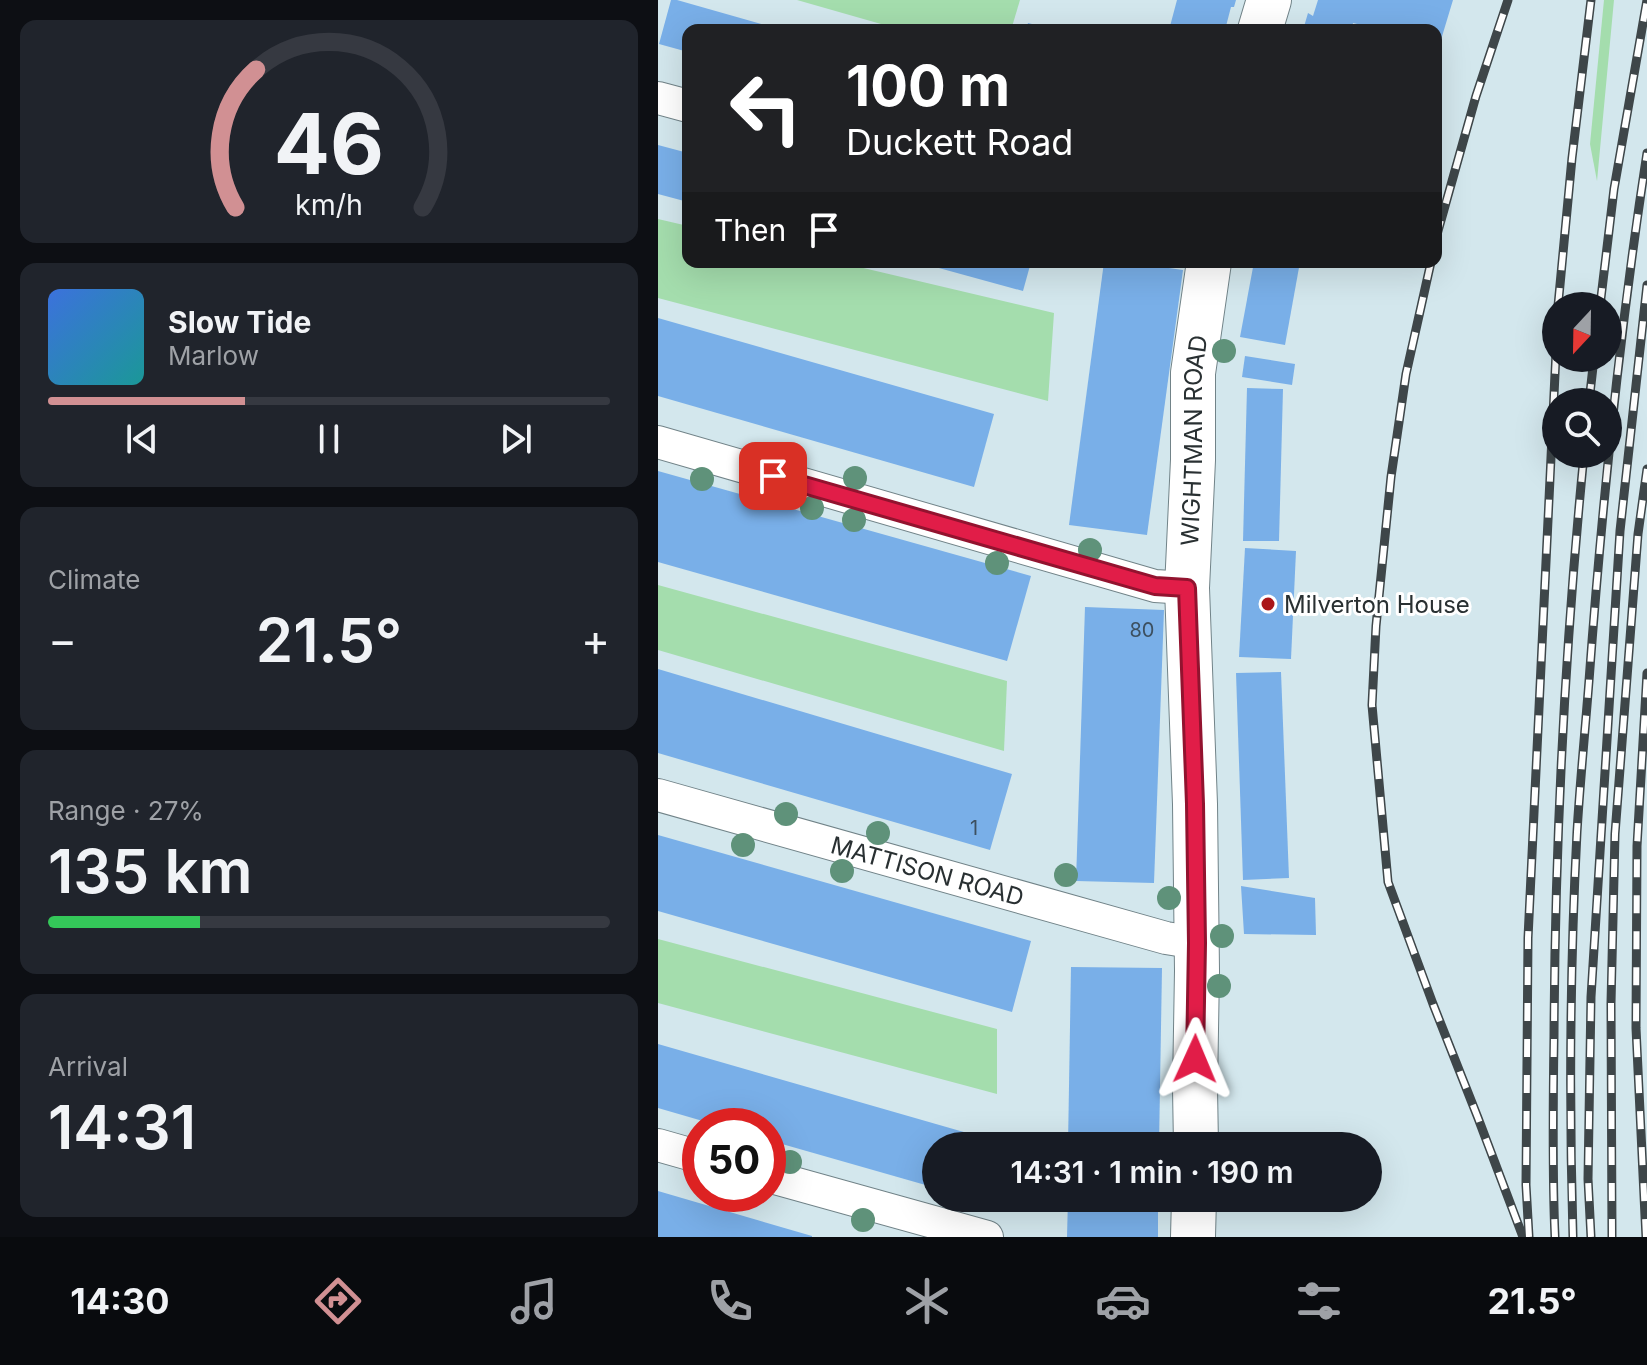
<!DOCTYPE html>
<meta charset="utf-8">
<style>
:root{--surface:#171b24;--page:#20242c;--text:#f1f3f6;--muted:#9ea1a6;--line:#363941;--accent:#d19093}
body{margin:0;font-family:Inter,sans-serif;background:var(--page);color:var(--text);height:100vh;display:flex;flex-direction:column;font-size:30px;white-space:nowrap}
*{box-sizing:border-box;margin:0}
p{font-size:26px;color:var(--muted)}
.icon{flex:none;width:44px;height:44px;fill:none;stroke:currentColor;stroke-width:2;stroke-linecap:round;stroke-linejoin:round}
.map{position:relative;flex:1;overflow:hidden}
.side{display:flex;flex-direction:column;gap:20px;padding:20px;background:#0d0f14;width:658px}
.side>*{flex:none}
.banner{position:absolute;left:24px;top:24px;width:760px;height:244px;border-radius:16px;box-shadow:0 8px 32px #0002;background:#202124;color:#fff;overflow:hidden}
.needle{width:52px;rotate:202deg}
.tools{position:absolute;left:884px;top:292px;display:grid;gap:16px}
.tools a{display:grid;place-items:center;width:80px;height:80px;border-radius:50%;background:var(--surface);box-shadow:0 8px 32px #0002;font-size:40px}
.speed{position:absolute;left:24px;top:1108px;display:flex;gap:16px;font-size:40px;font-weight:700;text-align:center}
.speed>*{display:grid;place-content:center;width:104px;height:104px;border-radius:50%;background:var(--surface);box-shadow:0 8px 32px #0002;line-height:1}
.speed .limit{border:12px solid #d22;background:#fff;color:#111}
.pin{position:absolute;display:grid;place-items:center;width:68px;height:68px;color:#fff;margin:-34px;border-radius:16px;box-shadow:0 4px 12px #0006}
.me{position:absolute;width:88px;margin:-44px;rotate:1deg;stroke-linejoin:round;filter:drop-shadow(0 0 6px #0008)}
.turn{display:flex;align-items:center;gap:28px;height:168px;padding:0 32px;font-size:36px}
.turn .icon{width:104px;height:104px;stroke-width:2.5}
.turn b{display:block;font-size:56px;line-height:68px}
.then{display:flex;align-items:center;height:76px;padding:0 32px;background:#0003;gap:16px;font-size:30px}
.big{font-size:60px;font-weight:600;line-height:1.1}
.side .widget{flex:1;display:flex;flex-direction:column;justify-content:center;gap:12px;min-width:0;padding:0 28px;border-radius:16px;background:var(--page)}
.side .dial{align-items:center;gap:0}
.dial svg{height:208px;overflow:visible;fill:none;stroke:var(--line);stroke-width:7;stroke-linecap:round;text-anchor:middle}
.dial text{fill:var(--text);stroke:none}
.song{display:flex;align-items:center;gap:24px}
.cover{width:96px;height:96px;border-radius:12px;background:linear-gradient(135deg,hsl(220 70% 55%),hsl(180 70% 35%))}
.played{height:8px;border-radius:4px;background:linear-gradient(90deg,var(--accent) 35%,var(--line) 35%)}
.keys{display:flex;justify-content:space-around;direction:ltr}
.heat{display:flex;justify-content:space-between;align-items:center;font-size:44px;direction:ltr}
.charge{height:12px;border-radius:6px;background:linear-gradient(90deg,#34c759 27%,var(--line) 0)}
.trip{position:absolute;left:264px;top:1132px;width:460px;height:80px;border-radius:40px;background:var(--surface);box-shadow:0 8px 32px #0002;font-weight:600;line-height:80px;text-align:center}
.tabs{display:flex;height:128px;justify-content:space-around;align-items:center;background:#090b0e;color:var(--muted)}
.tabs .icon{width:56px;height:56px}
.tabs .current{color:var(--accent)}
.tabs b{font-size:36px;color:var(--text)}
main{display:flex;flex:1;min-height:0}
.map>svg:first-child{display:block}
.green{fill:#a4ddad}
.building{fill:#79afe8}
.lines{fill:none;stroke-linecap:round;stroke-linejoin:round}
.minor-casing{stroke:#718388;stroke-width:34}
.secondary-casing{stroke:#718388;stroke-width:46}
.minor{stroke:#fff;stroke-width:32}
.secondary{stroke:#fff;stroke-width:44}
.rail-casing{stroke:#3e4649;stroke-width:9}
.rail{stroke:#fff;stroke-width:6;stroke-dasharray:18;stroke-linecap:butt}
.tree{fill:#5f927a}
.route-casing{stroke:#92132f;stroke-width:20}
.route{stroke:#e11d48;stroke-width:14}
.poi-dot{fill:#aa1619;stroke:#fff;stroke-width:3}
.labels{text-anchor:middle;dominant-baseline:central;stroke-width:6;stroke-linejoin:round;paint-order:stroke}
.number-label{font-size:20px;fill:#3d5060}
.street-label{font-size:24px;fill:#293032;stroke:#fff}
.poi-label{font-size:24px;fill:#293032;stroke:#fff;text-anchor:start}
</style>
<main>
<section class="side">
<div class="widget dial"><svg viewBox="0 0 100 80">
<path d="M14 69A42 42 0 1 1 86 69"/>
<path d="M14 69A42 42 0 0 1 22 16" stroke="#d19093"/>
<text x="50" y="56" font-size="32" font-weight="700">46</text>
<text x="50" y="72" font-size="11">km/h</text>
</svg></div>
<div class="widget">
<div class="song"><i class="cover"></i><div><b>Slow Tide</b><p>Marlow</p></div></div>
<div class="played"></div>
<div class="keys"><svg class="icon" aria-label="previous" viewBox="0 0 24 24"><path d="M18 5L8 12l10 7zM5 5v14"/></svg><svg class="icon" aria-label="pause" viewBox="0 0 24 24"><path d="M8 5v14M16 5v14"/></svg><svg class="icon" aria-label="next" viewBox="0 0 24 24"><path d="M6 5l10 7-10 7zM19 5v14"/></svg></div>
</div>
<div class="widget"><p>Climate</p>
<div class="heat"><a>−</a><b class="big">21.5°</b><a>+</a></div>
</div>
<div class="widget"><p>Range · 27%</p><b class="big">135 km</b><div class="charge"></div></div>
<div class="widget"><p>Arrival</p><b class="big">14:31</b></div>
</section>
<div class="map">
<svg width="989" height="1237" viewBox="0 0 989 1237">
<rect width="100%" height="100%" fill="#d3e7ed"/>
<g class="green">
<polygon points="139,0 362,0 353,30 244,30"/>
<polygon points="946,0 956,0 939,181 932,144"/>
<polygon points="0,219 30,226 30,262 180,262 396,313 390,401 0,298"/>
<polygon points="0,585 349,681 346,751 0,650"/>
<polygon points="0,939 339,1029 339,1094 0,1003"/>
</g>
<g class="building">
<polygon points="13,0 19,0 124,30 30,30 30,52 1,44"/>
<polygon points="519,0 578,0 576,7 573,7 567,30 511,30"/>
<polygon points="660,0 795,0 782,43 778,43 778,30 724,30 695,23 694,30 645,30 650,13 655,16"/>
<polygon points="370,23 394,29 394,30 368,30"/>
<polygon points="0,145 30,153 30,202 0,194"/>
<polygon points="259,262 373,262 365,291"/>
<polygon points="446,262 468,262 525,270 489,535 411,525"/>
<polygon points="596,262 642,262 627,345 582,337"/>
<polygon points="0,318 336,414 316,487 0,396"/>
<polygon points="587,356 637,364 634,385 584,377"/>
<polygon points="589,388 625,389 621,541 585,541"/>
<polygon points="0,471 373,576 349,661 0,562"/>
<polygon points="587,548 638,551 633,659 581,657"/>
<polygon points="427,607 506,610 496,883 418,881"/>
<polygon points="0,669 354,774 332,850 0,753"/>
<polygon points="623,672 631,878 585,880 578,673"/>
<polygon points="0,835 373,941 354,1012 0,911"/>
<polygon points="583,886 657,898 658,935 586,934"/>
<polygon points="413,967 504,968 501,1146 410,1146"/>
<polygon points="0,1044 344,1143 343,1146 278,1146 278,1188 110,1140 110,1126 62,1126 0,1108"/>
<polygon points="0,1191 154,1236 154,1237 0,1237"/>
<polygon points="410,1198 500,1198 500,1237 409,1237"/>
</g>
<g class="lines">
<g class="minor-casing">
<g id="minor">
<polyline points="0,98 30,106"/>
<polyline points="0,442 497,586 529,588"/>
<path id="s1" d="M0,795L508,938L539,943"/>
<polyline points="0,1145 42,1157"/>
<polyline points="110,1176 329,1237"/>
</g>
</g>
<g class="secondary-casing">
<g id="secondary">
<polyline points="602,30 611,0"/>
<path id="s2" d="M538,1146L537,1088L539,971L537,804L529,588L535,460V373L551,262"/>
<polyline points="535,1237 536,1198"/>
</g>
</g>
<use href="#minor" class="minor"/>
<use href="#secondary" class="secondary"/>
<g class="rail-casing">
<g id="rail">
<polyline points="778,238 818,96 850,0"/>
<polyline points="773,262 748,374 733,477 718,626 714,705 730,882 775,1004 820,1118 865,1237"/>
<polyline points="900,306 914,158 933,0"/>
<polyline points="942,306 956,189 989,0"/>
<polyline points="931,402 936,358"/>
<polyline points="871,1237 868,1185 870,938 898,353"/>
<path d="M897,1237C894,1170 895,1103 896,1036C897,842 907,647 926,454"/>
<path d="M915,1237C911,1103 912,966 919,832C922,782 927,732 931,681C944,504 962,328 989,153"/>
<polyline points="933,1237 930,1179 933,997 962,531 989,285"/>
<polyline points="954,1237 953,1003 957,834 980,534 989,469"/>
<polyline points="988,1237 978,1028 979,846 989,673"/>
</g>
</g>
<use href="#rail" class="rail"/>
</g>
<g class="tree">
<circle cx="566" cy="351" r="12"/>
<circle cx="197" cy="478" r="12"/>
<circle cx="44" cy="479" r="12"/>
<circle cx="154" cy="508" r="12"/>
<circle cx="196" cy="520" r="12"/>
<circle cx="432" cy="550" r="12"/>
<circle cx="339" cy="563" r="12"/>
<circle cx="128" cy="814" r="12"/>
<circle cx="220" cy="833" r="12"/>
<circle cx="85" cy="845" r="12"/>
<circle cx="184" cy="871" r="12"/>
<circle cx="408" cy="875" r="12"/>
<circle cx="511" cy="898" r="12"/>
<circle cx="564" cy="936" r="12"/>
<circle cx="561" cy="986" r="12"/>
<circle cx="132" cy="1162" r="12"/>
<circle cx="205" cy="1220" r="12"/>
</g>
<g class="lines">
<g class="route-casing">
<polyline id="route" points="115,476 497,586 529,588 537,804 539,943 537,1059"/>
</g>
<use href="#route" class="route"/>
</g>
<circle class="poi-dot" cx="610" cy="604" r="8"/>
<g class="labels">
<g class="number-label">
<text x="484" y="630">80</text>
<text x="316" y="828">1</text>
</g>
<g class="street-label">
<text stroke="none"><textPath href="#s2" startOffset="706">WIGHTMAN ROAD</textPath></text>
<text stroke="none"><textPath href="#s1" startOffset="280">MATTISON ROAD</textPath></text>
</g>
<g class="poi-label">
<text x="626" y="604">Milverton House</text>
</g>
</g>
</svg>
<div class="tools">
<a><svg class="needle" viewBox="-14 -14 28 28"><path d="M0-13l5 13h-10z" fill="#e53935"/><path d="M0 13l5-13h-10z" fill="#9ea1a6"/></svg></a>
<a><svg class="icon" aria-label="search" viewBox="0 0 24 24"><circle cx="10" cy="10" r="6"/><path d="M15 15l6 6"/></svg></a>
</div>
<div class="speed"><div class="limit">50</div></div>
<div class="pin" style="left:115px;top:476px;background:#d93025"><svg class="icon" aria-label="arrive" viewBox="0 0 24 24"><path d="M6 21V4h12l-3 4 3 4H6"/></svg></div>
<svg class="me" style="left:537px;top:1059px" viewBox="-20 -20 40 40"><path d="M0-17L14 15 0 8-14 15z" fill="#e11d48" stroke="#fff" stroke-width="4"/></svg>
<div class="trip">14:31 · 1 min · 190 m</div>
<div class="banner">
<div class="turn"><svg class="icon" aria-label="left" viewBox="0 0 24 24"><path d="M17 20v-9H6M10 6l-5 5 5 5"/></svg><div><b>100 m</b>Duckett Road</div></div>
<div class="then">Then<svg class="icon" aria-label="arrive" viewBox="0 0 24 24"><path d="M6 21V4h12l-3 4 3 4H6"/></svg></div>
</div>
</div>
</main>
<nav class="tabs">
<b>14:30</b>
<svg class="icon current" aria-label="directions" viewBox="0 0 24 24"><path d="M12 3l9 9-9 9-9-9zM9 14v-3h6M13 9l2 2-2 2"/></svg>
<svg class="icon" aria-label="music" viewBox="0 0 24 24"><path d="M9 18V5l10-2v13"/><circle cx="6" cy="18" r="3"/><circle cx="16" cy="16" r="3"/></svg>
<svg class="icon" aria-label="phone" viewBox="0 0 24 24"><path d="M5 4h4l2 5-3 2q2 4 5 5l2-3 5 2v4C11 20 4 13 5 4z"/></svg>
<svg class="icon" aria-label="climate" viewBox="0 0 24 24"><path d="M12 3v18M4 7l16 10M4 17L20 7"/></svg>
<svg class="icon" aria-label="car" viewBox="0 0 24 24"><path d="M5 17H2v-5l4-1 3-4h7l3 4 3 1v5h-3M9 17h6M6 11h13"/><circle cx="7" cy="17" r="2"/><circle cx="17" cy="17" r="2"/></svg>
<svg class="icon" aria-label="filters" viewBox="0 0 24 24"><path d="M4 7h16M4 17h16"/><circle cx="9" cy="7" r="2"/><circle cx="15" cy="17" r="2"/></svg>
<b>21.5°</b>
</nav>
